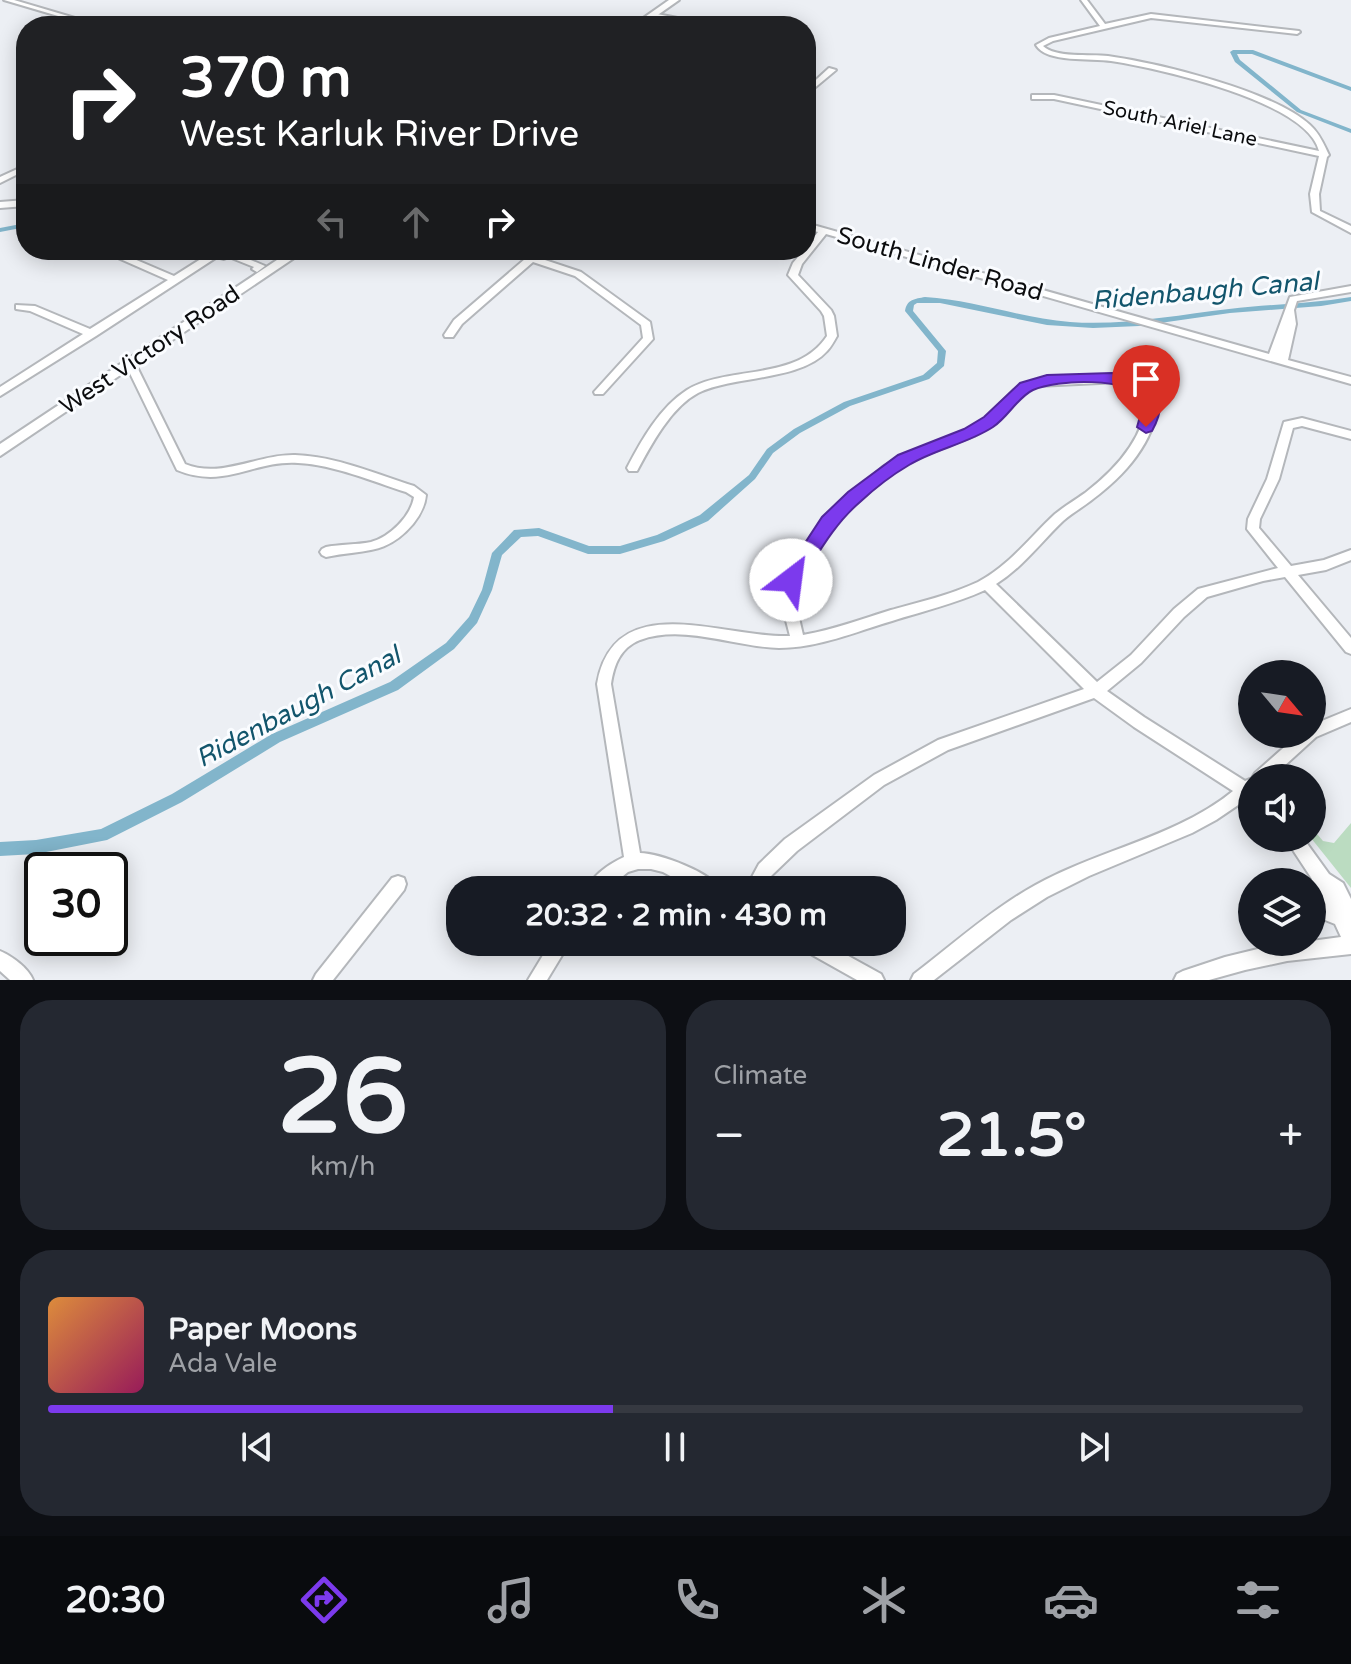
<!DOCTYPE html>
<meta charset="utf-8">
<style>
:root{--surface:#171b24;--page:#242831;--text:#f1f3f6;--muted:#9ea1a6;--line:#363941;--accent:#7c3aed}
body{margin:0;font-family:"Varela Round",sans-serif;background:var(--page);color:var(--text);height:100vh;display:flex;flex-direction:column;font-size:30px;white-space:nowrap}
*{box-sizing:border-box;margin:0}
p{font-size:26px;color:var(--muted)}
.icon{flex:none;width:44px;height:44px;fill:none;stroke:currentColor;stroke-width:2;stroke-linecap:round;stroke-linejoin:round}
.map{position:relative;height:980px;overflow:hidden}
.side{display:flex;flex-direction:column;gap:20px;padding:20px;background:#0d0f14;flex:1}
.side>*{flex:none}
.guide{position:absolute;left:16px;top:16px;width:800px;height:244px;border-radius:32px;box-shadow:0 4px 20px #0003;background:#202124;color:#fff;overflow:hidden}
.needle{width:52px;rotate:119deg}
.buttons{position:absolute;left:1238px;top:660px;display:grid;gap:16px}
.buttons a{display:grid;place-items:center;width:88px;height:88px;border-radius:50%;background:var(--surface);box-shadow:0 4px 20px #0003;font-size:40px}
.speed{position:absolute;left:24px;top:852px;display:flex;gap:16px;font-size:40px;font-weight:700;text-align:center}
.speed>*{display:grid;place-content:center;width:104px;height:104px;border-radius:50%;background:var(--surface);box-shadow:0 4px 20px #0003;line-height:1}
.speed .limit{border:4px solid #111;border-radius:12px;background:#fff;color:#111}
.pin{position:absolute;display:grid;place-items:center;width:68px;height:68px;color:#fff;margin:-82px -34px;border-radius:50% 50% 50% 0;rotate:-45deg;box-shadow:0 0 8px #0007}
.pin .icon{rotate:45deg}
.me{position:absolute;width:88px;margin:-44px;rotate:30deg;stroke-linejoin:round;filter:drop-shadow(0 0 6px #0008)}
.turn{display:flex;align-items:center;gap:28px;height:168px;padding:0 32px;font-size:36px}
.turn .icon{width:104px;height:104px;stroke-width:2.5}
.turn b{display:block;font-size:56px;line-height:68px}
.lanes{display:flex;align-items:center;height:76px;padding:0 32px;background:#0003;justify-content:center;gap:40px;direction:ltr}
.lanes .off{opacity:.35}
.big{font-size:60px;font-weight:800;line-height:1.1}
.side .widget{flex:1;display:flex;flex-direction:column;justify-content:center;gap:12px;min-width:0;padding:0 28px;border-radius:32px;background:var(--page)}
.side .dial{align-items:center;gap:0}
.dial b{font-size:104px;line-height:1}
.song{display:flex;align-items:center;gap:24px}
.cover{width:96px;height:96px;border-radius:12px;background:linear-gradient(135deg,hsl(30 70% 55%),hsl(330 70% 35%))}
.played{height:8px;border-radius:4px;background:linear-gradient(90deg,var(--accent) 45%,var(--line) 45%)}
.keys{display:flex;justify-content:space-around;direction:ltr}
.heat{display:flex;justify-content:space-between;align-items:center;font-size:44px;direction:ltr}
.side .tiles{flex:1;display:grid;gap:20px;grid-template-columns:1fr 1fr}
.widget:last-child{grid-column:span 2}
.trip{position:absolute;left:446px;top:876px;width:460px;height:80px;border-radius:32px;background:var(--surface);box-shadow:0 4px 20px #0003;font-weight:800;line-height:80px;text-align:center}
.tab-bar{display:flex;height:128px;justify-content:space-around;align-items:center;background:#090b0e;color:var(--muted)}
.tab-bar .icon{width:56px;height:56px}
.tab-bar .current{color:var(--accent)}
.tab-bar b{font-size:36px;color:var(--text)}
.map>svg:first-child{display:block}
.green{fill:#bbdcc1}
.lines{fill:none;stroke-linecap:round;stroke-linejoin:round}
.canal{fill:#82b5cb;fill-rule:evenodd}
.minor-casing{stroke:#b4b7bb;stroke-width:4}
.major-casing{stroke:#b4b7bb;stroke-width:4}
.minor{fill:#fff;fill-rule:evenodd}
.major{fill:#fff;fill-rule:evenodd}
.route{fill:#7c3aed;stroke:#51269a;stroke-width:2}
.labels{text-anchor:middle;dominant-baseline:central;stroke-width:6;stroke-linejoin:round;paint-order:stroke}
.far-street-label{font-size:20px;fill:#0b0c0e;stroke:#fafcff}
.street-label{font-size:24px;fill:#0b0c0e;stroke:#fafcff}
.water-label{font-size:26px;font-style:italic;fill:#12556c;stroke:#fafcff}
</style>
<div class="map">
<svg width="1351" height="980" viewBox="0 0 1351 980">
<rect width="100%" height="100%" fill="#eceff4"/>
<polygon class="green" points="1351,823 1351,888 1311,838 1312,828 1323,841 1334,843"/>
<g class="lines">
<g class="canal">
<polygon points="1253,50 1351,87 1351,91 1252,54 1237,54 1240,60 1301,110 1351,129 1351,133 1297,112 1235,62 1230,52 1233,50"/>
<polygon points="26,223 26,227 0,232 0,228"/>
<path d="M925,297C974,300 1021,318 1070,322C1123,326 1176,315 1229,309C1270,304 1311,304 1351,297V301L1321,306L1230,313L1139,326L1093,328L1047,325L940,303H917L914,305L913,311L946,351L944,366L929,379L850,406L800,433L773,453L755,479L708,521L664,541L620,554H588L538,536L521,537L502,555L492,590L477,623L454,649L398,690L280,742L182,802L107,840L36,854L0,856V842L36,840L101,829L172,794L272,734L390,682L446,643L469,617L482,590L492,553L514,530L539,528L589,546H620L657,535L700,515L749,475L767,449L794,429L844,402L923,375L937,363L938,351L905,311C907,299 915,299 925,297Z"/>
</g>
<g class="minor-casing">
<g id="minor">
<polygon points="4,0 14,0 102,26 92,26"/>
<path d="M1081,0H1087L1105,24L1151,14L1299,31L1300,32L1297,34L1151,18L1053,41L1043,46C1055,58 1090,54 1108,56C1158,63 1274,91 1310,125C1320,134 1324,145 1329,155L1327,157L1319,194L1320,211L1351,226V233L1312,212L1310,194L1319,156L1054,99H1032V95H1054L1319,151C1307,101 1157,68 1111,61C1091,58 1046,63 1036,45L1049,38L1100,26Z"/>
<polygon points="652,13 708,24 711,26 698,26 650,16 650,14"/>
<polygon points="829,68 836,70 806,95 806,89"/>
<polygon points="26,165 26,170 0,183 0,177"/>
<polygon points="26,200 26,206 0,208 0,202"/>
<path d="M806,223L1269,354L1290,297L1351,286V292L1297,301L1294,310L1296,324L1288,360L1351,377V384L826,234L802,264L798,275L831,310L834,316L837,336C834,341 831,347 827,351C801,381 731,376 698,393C671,407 651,445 637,471H629L627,468C641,441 660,407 687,390C728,365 797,382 827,336L824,316L821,311L788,275L793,263L804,250H806V247L818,232L806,229Z"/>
<polygon points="100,250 113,250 174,276 215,250 226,250 224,253 232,252 265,266 257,272 252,269 254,267 229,257 224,259 217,257 96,336 0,396 0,387 83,334 30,311 16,309 16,305 35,306 90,329 168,280"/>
<polygon points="501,250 515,250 581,272 650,322 653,339 603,394 595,394 594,392 643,338 641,325 575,276 533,262 462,324 453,337 445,337 444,335 454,320 525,259"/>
<path d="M130,360L135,363L185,464C222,479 257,454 295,455C335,456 376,474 414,486L426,495C425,506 420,515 413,524C386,556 363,549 326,557L322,555L320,552L322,549L326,547C341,544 356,545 371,542C390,537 411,516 414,497L406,492C371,481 335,465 298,463C253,460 225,490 177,470L125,363Z"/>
<path d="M1121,376L1143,383L1158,399C1156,441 1125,475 1093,499C1083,507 1072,513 1063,521C1041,542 1022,568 996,584L1097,682L1131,655L1174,609L1198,589L1278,568L1247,529L1248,519L1267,479L1284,422L1302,418L1351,431V439L1302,426L1293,428L1279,479L1260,519L1259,528L1291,566L1324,560L1351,550V560L1326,570L1298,575L1351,638V654L1346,652L1285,577L1263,581L1207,597L1184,617L1141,663L1107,691L1144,717L1245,781L1252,778L1255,773L1299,734H1312V725L1351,709V722L1316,737L1271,778H1252V801L1247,799L1216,820L1192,833L1089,876L1047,897L1011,920L934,980H911L914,974C960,939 1003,899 1055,875C1114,847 1183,832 1233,791L1134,727L1094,698L948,750L884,785L797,851L771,876L762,890H745L759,864L785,839L874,775L938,740L1084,689L985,590C955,604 923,611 892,621C855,632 818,648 779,648C734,647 684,624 640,640C620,648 614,665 611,684L640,853C659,853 713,873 720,890H696L663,872L651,869H638L628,872L606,890H586C593,875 609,864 624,857L597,684C614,586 725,639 790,636L782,605L786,576L804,547L824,519L884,466L915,450L966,430L986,418L1014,390L1031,381ZM1120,382L1135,387L1147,400C1144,439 1115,470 1085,493C1075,500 1065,506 1055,514C1030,537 1009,566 978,582C950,595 920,602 891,610C862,619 833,630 803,635L796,605L798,580L812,553L832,525L892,472L923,456L974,436L994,424L1022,394L1037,386Z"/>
<polygon points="1285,838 1303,838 1329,874 1343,883 1351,899 1351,954 1287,961 1245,970 1209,980 1174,980 1177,974 1183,971 1225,957 1266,947 1341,937 1335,924 1325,920 1312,894 1312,882 1310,882 1312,879"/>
<polygon points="398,876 404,878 406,884 404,890 333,980 313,980 316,974 392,878"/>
<polygon points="551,942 570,942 547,980 528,980"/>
<polygon points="797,942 823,942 881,974 884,980 857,980 800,948"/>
<path d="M0,951C12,956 28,968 33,980H10L0,971Z"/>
</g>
</g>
<g class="major-casing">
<g id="major">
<polygon points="669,0 679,0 642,26 632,26"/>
<polygon points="292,250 306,250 0,456 0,444"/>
</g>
</g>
<use href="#minor" class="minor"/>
<use href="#major" class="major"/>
</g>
<path class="route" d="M1112,373C1149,379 1174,391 1152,431L1146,433L1137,427L1145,399C1129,377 1057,379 1033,390C1018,397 1008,417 993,427C967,444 935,449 909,465C892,475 874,489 860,502C833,525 817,556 798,585H784L781,580L784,575L822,517L848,492L898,455L964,429L984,417L1020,383L1047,375Z"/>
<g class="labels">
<g class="far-street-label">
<text transform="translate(1180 124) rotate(12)">South Ariel Lane</text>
</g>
<g class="street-label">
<text transform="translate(940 264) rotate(16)">South Linder Road</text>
<text transform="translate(150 350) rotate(-34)">West Victory Road</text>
</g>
<g class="water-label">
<text transform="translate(1205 291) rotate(-5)">Ridenbaugh Canal</text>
<text transform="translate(298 707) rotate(-28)">Ridenbaugh Canal</text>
</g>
</g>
</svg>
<div class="buttons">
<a><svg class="needle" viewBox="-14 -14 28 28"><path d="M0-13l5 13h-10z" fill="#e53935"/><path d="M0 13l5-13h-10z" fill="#9ea1a6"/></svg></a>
<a><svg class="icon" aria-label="sound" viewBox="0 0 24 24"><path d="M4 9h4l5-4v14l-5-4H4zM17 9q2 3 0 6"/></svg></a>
<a><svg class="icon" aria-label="layers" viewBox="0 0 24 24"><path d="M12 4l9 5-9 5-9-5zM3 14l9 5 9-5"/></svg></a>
</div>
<div class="speed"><div class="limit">30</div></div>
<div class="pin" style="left:1146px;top:427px;background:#d93025"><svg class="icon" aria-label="arrive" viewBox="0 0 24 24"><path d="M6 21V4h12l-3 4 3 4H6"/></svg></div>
<svg class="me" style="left:791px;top:580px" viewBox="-20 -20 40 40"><circle r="19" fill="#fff"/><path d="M0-13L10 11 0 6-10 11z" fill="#7c3aed"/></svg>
<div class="trip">20:32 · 2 min · 430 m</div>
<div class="guide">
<div class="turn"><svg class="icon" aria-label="right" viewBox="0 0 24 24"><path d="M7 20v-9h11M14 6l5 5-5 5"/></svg><div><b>370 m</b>West Karluk River Drive</div></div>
<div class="lanes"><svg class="icon off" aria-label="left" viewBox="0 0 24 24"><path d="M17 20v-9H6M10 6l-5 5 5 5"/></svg><svg class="icon off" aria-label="ahead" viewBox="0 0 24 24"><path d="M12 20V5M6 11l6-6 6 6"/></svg><svg class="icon" aria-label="right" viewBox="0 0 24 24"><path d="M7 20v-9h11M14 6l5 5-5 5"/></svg></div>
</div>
</div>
<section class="side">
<div class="tiles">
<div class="widget dial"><b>26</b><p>km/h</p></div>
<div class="widget"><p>Climate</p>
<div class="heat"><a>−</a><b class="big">21.5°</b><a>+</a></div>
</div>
<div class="widget">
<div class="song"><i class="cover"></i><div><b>Paper Moons</b><p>Ada Vale</p></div></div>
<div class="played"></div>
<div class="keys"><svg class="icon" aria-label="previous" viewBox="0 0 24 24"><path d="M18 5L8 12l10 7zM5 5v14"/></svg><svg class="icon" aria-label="pause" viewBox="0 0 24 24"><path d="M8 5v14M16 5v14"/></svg><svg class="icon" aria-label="next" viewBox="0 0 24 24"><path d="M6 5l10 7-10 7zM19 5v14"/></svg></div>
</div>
</div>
</section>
<nav class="tab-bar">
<b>20:30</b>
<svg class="icon current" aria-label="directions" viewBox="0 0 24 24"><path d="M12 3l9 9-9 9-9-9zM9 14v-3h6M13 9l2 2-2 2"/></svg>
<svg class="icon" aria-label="music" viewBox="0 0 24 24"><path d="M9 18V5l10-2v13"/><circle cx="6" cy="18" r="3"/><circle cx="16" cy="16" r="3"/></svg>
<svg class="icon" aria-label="phone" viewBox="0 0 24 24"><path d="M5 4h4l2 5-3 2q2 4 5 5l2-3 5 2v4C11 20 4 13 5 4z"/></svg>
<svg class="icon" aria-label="climate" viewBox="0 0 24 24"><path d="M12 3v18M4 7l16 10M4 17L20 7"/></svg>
<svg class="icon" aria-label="car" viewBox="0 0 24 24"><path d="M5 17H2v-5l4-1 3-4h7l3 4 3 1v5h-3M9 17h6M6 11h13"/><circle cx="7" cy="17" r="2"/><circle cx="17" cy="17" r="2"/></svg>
<svg class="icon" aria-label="filters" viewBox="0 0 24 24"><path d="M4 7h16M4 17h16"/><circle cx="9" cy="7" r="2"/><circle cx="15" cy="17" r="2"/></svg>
</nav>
